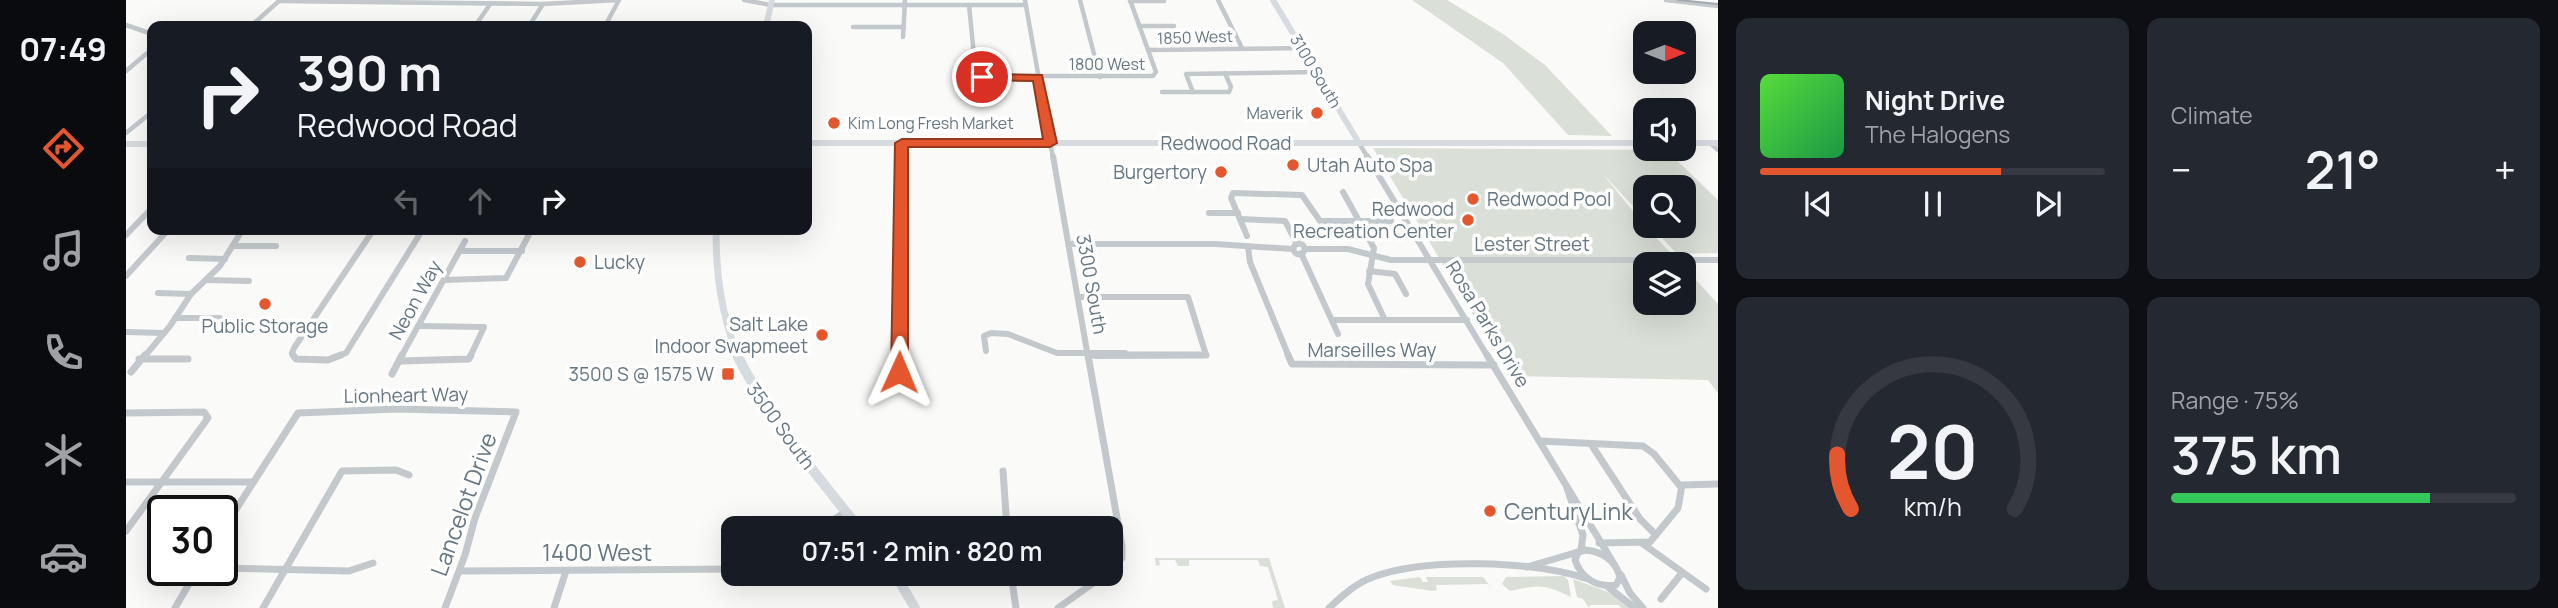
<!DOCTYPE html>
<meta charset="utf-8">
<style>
:root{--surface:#171b24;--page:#242831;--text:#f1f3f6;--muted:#9ea1a6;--line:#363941;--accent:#e4572e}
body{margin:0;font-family:Manrope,sans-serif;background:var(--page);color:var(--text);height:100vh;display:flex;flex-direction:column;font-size:26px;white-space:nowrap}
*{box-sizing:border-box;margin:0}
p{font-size:23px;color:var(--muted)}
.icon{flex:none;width:38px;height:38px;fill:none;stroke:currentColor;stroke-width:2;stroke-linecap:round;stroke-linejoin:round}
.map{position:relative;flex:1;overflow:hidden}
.side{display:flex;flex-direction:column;gap:18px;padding:18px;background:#0d0f14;width:840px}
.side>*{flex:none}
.banner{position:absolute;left:21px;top:21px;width:665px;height:214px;border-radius:14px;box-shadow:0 7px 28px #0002;background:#171b24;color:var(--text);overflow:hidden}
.needle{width:46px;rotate:90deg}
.fabs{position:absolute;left:1507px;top:21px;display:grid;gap:14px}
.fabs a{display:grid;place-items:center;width:63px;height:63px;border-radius:14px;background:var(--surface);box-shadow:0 7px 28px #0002;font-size:35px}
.speed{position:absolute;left:21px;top:495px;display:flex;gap:14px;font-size:35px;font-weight:700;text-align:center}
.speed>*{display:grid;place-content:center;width:91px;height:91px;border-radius:50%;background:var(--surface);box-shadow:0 7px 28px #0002;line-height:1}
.speed .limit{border:4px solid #111;border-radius:10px;background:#fff;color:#111}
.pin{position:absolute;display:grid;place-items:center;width:60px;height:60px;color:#fff;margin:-30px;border:4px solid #fff;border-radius:50%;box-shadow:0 2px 7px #0007}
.me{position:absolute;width:77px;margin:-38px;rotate:1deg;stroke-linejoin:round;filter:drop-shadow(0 0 5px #0008)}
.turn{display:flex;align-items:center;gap:24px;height:147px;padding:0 35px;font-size:32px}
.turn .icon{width:91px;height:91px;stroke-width:2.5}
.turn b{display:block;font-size:49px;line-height:60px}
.lanes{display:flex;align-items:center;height:66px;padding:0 35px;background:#0003;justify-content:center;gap:35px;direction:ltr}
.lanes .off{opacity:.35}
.big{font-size:52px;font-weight:600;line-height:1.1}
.side .card{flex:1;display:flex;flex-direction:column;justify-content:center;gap:10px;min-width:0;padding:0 24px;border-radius:14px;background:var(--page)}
.side .dial{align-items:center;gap:0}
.dial svg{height:182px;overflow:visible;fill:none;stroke:var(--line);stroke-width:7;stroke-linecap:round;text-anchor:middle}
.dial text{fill:var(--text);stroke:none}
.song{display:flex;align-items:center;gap:21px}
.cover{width:84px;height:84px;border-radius:10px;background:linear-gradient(135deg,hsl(110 70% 55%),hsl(140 70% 35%))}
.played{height:7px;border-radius:4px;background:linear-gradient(90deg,var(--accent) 70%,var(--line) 70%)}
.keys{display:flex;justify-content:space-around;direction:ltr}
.heat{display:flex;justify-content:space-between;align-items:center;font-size:38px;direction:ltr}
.charge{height:10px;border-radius:5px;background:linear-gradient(90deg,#34c759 75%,var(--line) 0)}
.side .tiles{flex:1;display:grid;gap:18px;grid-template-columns:repeat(2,1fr)}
.trip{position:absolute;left:595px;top:516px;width:402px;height:70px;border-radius:14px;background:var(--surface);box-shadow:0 7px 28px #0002;font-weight:600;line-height:70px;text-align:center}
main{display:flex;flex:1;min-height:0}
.tab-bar{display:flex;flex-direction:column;width:126px;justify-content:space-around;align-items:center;background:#090b0e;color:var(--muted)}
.tab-bar .icon{width:49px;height:49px}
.tab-bar .active{color:var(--accent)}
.tab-bar b{font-size:32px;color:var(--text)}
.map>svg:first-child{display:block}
.green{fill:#dadfd7}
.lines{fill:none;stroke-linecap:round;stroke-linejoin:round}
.minor-far2{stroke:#c3c8cc;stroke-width:4.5}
.minor-far1{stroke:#c3c8cc;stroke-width:6}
.minor{stroke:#c3c8cc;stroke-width:7}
.major-far2{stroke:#d6dbdf;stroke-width:6}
.major-far1{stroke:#d6dbdf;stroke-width:7}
.major{stroke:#d6dbdf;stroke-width:10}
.tram{stroke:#a2aab0;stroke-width:2}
.route{fill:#e4572e;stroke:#94391e;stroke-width:2}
.poi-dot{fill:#e4572e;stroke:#fff;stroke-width:2.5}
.labels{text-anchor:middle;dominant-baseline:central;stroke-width:7;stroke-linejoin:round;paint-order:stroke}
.far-street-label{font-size:16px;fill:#657683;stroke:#fff}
.far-poi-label{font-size:16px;fill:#657683;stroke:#fff;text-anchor:end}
.street-label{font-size:19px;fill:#657683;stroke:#fff}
.poi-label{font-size:19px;fill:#657683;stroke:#fff;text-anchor:end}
.near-street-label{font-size:23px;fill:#657683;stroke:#fff}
.near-poi-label{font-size:23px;fill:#657683;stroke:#fff;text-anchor:start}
</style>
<main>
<nav class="tab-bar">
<b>07:49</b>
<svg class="icon active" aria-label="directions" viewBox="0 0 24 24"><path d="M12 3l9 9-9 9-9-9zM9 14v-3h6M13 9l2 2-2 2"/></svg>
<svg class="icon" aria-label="music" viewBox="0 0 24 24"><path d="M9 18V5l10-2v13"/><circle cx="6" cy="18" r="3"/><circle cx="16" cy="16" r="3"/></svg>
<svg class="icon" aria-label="phone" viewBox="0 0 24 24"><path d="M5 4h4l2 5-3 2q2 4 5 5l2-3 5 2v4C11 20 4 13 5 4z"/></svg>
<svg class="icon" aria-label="climate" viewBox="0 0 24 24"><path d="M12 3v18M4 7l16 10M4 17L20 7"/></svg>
<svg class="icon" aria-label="car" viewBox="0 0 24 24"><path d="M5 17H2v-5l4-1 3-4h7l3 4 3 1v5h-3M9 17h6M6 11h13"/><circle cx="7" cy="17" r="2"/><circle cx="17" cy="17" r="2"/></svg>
</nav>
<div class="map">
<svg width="1592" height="608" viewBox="0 0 1592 608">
<rect width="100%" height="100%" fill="#fafaf8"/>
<g class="green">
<polygon points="1286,0 1321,0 1377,34 1419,65 1486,136 1442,135 1377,63"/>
<polygon points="1247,148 1540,150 1592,200 1592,253 1551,254 1525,226 1558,226 1558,187 1519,187 1519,219 1476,173 1519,226 1555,264 1519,264 1519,303 1558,303 1558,267 1592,304 1592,393 1582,380 1384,376"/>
<polygon points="1029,558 1143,558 1159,608 1147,608 1146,601 1152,600 1142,567 1134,566 1132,560 1063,560 1063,566 1052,566 1049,560 1033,560 1034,565 1030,566"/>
<path d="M1438,576L1442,580L1445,597C1417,583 1413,585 1384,591L1376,584L1380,577Z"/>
<polygon points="1294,577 1297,582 1302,582 1300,577 1357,577 1367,590 1362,584 1310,585 1311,590 1307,591 1267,585 1264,581"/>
<polygon points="1447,579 1490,595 1506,608 1495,608 1493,605 1464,605 1463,608 1457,599 1451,597"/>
</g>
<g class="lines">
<g class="minor-far2">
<polyline points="618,0 645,5 899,5"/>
<polyline points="899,0 927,158"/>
<polyline points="954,0 974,77"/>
<polyline points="1092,0 1116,48"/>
<polyline points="1540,0 1592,6"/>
<polyline points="153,1 417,4 492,0"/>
<polyline points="1004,1 1038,1"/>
<polyline points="843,5 850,76 1027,76 1030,72 1004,0"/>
<polyline points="0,25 26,34"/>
<polyline points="125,26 154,0"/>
<polyline points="349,26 365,3"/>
<polyline points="403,26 417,4"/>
<polyline points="479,26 493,0"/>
<polyline points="1013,26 1048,26"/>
<polyline points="727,27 778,27"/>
<polyline points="777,37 779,0"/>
<polyline points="1022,50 1176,48"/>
<polyline points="0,71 26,49"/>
<polyline points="1036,92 1103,92 1105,87 1099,73"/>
<polyline points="1067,92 1060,74 1191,72"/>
<polyline points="0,133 26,112"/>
<polyline points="1233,143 1242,158"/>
<polyline points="1584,143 1592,150"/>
<polyline points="776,158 776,143"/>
</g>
<g class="minor-far1">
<polyline points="927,156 962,357"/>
<polyline points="1241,156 1362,357"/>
<polyline points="1217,192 1248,248 1242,284 1259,320"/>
<polyline points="1083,213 1112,213"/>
<polyline points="1114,219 1159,221 1171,244"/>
<polyline points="0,235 26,208"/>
<polyline points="1121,236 1105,198 1107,193 1176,195 1194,221 1265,221"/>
<circle cx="1173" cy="249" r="5.5"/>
<polyline points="943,244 1089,244 1166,249"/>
<polyline points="107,246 150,246"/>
<polyline points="1122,247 1124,262 1163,357"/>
<polyline points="1180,249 1222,249 1265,260 1592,260"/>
<polyline points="334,251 396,251"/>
<polyline points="1175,253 1212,334"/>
<polyline points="63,258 99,259"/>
<polyline points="1243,271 1269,274 1280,294"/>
<polyline points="0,276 43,229"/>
<polyline points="80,280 123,281"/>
<polyline points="318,280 380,278 406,229"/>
<polyline points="32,293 65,294"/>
<polyline points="952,297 1062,297 1080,355 970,356 962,353"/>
<polyline points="49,318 94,318"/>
<polyline points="1206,320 1341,320"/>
<polyline points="293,326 358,327 344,357"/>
<polyline points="0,332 38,333"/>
<polyline points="860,351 858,336 865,333 882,334 931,353 999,353"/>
<polyline points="18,357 44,326 65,294 94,266 117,229"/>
<polyline points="168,357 166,353 168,348 248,229"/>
<polyline points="210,357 220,353 297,229"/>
<polyline points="275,357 339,241"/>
<polyline points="773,357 776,156"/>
</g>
<g class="minor">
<polyline points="167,355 170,359 202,360 215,355"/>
<polyline points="962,355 996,546 996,558 985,570"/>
<polyline points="967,355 1080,355"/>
<polyline points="1162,355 1166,364 1368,365"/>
<polyline points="1361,355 1488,564"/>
<polyline points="13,359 62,359"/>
<polyline points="274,361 343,359 345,355"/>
<polyline points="5,372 19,355"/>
<polyline points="773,372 773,355"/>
<polyline points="266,374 276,355"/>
<polyline points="0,413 78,412 82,418 0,531"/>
<polyline points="1414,441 1517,446 1528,454 1555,487"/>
<polyline points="1465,444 1514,519 1530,535"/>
<polyline points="877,471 881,528"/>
<polyline points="0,482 127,482"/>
<polyline points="1441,488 1457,535 1455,550"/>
<polyline points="694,528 720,512"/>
<polyline points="96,531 172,413 271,409 390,412 349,518 339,555 319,608"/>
<polyline points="1473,543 1524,542 1552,508 1556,485 1592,484"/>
<polyline points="1517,544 1580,589"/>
<path d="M1460,550C1477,552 1490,560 1494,578L1490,585C1471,588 1455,578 1449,560L1452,552Z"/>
<polyline points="1401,567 1452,552"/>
<polyline points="96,568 223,571 247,563"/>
<polyline points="334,571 607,569"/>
<polyline points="885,574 890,608"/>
<polyline points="1495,575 1504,593 1517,608"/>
<polyline points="1482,587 1509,608"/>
<polyline points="1535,599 1556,573"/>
<polyline points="49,608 71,570"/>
<polyline points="137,608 216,471 270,470 283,475"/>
<polyline points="428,608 440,571"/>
<polyline points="932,608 980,574"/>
<path d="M1203,608C1216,596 1230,583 1247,577C1300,557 1409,561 1462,579"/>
</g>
<g class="major-far2">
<polyline points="1147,0 1233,143"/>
<polyline points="640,26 646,0"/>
<polyline points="681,143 1519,143"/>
<polyline points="1558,143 1592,143"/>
<polyline points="0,144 26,144"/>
</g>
<path class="major-far1" d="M590,229C590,276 595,312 612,357"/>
<g class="major">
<path d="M611,355C643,419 689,473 733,528"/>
<polyline points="769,574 789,608"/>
</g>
<polyline class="tram" points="1552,0 1592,4"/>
</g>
<polygon class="route" points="856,74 916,75 931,143 924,147 782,147 782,372 779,377 767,377 765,372 769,143 776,139 917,139 907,81 851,80 850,77"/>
<g class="poi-dot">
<circle cx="1191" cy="113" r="7"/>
<circle cx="708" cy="123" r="7"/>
<circle cx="1167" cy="165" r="7"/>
<circle cx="1095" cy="172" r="7"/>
<circle cx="1347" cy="199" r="7"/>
<circle cx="1342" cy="220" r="7"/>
<circle cx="454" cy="262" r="7"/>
<circle cx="139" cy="304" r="7"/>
<circle cx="696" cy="335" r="7"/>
<rect x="595" y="367" width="14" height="14" rx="3.5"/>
<circle cx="1364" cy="511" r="7"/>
</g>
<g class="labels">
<g class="far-street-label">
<text transform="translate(1069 37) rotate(-2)">1850 West</text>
<text x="981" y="64">1800 West</text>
<text transform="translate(1190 71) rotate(59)">3100 South</text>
</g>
<g class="far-poi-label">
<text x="1177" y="113">Maverik</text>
<text x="722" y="123" text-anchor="start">Kim Long Fresh Market</text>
</g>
<g class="street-label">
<text x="1100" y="143">Redwood Road</text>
<text x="1406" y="244">Lester Street</text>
<text transform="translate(966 284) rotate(80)">3300 South</text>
<text transform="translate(289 300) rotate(-61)">Neon Way</text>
<text transform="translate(1362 324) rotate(59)">Rosa Parks Drive</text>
<text x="1246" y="350">Marseilles Way</text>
<text transform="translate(280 395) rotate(-1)">Lionheart Way</text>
<text transform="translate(655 426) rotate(54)">3500 South</text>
</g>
<g class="poi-label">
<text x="1181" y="165" text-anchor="start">Utah Auto Spa</text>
<text x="1081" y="172">Burgertory</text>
<text x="1361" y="199" text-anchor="start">Redwood Pool</text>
<text x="1328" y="209">Redwood<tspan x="1328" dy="22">Recreation Center</tspan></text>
<text x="468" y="262" text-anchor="start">Lucky</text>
<text x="682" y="324">Salt Lake<tspan x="682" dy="22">Indoor Swapmeet</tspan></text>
<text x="139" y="326" text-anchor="middle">Public Storage</text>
<text x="588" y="374">3500 S @ 1575 W</text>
</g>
<g class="near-street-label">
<text transform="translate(337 504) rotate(-70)">Lancelot Drive</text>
<text x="471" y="552">1400 West</text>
</g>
<g class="near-poi-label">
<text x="1378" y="511">CenturyLink</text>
</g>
</g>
</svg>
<div class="fabs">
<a><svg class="needle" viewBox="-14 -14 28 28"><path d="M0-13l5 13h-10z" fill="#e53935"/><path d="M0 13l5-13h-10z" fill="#9ea1a6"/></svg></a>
<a><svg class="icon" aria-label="sound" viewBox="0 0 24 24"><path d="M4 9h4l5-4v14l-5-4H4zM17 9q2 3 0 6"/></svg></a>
<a><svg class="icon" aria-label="search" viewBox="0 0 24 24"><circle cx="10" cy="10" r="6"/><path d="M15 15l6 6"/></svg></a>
<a><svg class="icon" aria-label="layers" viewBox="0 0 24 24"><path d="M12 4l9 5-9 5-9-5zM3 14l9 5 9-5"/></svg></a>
</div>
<div class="speed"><div class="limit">30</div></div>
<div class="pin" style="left:856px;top:77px;background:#d93025"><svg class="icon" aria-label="arrive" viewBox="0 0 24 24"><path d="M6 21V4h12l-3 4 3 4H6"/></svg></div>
<svg class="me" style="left:773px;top:372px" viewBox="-20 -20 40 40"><path d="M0-17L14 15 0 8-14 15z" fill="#e4572e" stroke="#fff" stroke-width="4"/></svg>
<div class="trip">07:51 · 2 min · 820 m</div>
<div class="banner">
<div class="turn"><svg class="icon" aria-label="right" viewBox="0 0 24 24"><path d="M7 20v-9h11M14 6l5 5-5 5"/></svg><div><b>390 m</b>Redwood Road</div></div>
<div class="lanes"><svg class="icon off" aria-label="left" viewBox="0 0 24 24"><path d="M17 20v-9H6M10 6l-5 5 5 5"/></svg><svg class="icon off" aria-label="ahead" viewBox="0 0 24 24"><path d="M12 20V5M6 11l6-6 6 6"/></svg><svg class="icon" aria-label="right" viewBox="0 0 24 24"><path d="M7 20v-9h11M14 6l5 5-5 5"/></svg></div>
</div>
</div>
<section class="side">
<div class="tiles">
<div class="card">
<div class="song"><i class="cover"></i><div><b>Night Drive</b><p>The Halogens</p></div></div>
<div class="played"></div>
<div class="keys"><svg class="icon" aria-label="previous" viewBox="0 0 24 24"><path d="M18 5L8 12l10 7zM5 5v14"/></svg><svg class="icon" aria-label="pause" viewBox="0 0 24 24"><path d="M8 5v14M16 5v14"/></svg><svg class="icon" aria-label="next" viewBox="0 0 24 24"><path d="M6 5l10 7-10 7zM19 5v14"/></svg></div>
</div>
<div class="card"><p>Climate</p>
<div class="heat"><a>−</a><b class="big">21°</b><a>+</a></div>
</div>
<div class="card dial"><svg viewBox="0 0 100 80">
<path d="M14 69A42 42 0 1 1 86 69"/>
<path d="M14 69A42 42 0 0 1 8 45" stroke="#e4572e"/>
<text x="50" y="56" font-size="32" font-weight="700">20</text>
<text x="50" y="72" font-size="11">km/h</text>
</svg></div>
<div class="card"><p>Range · 75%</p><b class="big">375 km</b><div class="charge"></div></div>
</div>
</section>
</main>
